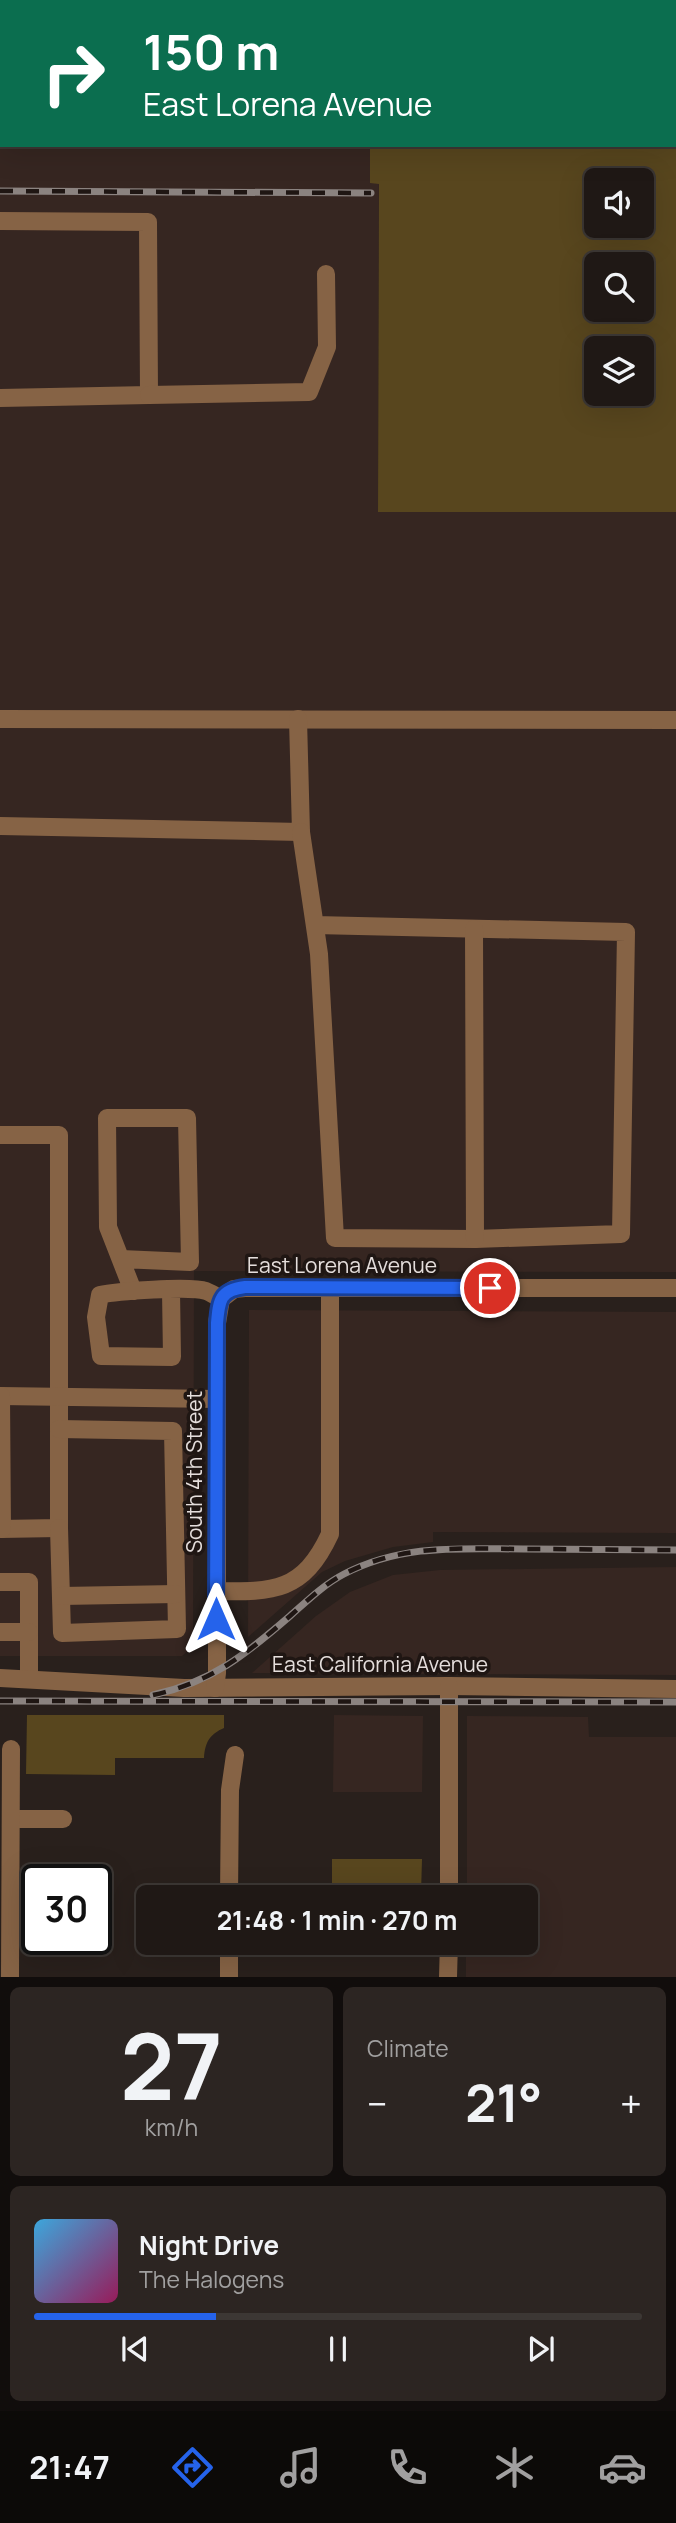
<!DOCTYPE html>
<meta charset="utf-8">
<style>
:root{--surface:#1f1815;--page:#2c2522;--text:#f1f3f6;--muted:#a1a0a0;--line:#3c3734;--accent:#2563eb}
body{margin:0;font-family:Manrope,sans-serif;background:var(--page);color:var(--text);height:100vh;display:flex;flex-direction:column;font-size:26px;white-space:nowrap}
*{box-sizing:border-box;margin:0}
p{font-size:23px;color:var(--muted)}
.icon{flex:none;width:38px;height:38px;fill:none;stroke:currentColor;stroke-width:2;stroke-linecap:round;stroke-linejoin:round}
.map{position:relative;height:1977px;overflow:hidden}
.sheet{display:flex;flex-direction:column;gap:10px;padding:10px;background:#110d0c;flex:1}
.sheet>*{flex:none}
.top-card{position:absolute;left:0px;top:0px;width:677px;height:147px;box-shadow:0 7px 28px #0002,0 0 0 2px var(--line);background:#0b6e4f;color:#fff;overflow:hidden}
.controls{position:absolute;left:584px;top:168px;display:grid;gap:14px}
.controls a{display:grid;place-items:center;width:70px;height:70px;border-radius:10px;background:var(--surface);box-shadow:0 7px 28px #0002,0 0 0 2px var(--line);font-size:35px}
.speed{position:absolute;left:21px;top:1864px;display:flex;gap:14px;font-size:35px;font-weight:700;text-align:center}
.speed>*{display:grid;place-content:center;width:91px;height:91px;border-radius:50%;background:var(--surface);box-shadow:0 7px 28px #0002,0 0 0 2px var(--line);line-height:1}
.speed .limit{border:4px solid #111;border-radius:10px;background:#fff;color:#111}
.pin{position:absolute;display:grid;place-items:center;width:60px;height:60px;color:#fff;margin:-30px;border:4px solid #fff;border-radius:50%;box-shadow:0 2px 7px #0007}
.me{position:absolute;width:77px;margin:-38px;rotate:0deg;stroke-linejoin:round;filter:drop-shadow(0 0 5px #0008)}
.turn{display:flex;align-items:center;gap:24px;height:147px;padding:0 28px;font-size:32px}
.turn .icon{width:91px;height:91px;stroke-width:2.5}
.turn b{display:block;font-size:49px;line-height:60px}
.big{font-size:52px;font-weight:700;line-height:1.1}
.sheet .card{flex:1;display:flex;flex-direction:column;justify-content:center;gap:10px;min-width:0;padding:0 24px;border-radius:10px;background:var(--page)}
.sheet .dial{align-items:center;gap:0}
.dial b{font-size:91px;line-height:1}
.song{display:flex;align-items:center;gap:21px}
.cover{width:84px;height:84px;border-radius:10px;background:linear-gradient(135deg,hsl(200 70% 55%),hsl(330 70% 35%))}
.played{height:7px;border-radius:4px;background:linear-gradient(90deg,var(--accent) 30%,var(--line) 30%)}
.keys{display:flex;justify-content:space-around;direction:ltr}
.heat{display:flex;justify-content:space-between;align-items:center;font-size:38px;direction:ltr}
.sheet .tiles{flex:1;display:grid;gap:10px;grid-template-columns:1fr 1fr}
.card:last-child{grid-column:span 2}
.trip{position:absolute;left:136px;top:1885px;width:402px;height:70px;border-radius:10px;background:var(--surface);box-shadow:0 7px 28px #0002,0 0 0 2px var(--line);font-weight:700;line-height:70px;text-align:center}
.tabs{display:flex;height:112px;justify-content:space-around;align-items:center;background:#0c0a08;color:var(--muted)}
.tabs .icon{width:49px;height:49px}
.tabs .active{color:var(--accent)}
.tabs b{font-size:32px;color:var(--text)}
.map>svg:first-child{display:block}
.built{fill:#362621}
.green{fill:#58461e;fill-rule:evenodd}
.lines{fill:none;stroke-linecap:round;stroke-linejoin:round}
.minor{stroke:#866345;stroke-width:18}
.rail-casing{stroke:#8b8380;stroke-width:7}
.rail{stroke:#1f1613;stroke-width:4.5;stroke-dasharray:13;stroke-linecap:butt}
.route-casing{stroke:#184099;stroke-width:18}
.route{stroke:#2563eb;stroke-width:12}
.labels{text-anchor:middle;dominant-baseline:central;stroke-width:7;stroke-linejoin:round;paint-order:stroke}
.street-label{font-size:21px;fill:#e5dedc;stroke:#1f1613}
</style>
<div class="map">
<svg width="676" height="1977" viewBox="0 0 676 1977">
<rect width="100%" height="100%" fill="#29201c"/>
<g class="built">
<polygon points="0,0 371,0 2,2 2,145 370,145 370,183 379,183 378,512 676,512 676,1272 194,1271 193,1646 182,1656 0,1656"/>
<polygon points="249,1310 676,1312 676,1533 433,1532 433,1542 393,1547 345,1561 322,1572 248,1637"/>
<polygon points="676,1567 676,1675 252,1673 316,1616 350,1592 393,1575 440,1570"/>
<polygon points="334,1715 423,1716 422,1792 333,1792"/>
<polygon points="467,1716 588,1717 589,1737 676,1737 676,1977 466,1977 466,1943 527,1942 527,1897 467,1897"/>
</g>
<g class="green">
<path d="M371,0H676V512H378L379,184L370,183V145H676V2ZM597,180H642V226H597ZM597,264H642V310H597ZM597,348H642V394H597Z"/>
<path d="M27,1715H224V1728C210,1734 205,1742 204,1758H115V1775L26,1774Z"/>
<polygon points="332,1859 422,1859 421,1893 332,1893"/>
</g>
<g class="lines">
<g class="minor">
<polyline points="0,221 148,222 149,395 0,398"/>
<polyline points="149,395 309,392 327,347 326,274"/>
<polyline points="0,719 676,720"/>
<polyline points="0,826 301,832 298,719"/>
<polyline points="301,832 319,954 335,1238 475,1239 621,1234 626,932 315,925"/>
<polyline points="474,929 475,1239"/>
<polyline points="0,1135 59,1135 59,1528 0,1529"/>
<polyline points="121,1259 190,1262 187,1118 107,1118 108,1227 133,1291"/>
<path d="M171,1291L172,1357L101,1356L96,1317L100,1295C116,1291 191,1286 206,1291C211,1293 216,1296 221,1299"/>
<polyline points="221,1299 234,1289 245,1288 676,1288"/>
<polyline points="0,1396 217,1399"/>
<polyline points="1,1396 2,1529"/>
<polyline points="59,1429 173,1431 177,1629 62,1633 59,1528"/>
<polyline points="0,1582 29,1582 29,1679"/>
<path d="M216,1591C274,1592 303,1592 330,1534V1288"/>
<polyline points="61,1596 176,1594"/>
<polyline points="0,1632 29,1632"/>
<polyline points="0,1678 184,1688 449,1686 676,1689"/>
<polyline points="449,1686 449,1897"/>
<polyline points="215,1688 217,1673 217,1323 221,1299"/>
<polyline points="11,1819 63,1819"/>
<polyline points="229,1897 230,1790 235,1755"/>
<polyline points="10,1977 11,1749"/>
<polyline points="229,1977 229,1942"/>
<polyline points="448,1977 449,1942"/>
</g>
<g class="rail-casing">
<g id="rail">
<polyline points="0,47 2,47"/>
<polyline points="0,191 371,193"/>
<path d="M153,1695C212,1682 245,1655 290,1616C307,1601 323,1585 344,1574C404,1543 461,1549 527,1549C576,1549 626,1550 676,1550"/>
<polyline points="0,1701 676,1702"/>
</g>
</g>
<use href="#rail" class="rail"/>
</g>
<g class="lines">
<g class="route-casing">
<path id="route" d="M216,1619L217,1323C219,1300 220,1290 245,1287L490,1288"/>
</g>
<use href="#route" class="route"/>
</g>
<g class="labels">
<g class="street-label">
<text x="342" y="1265">East Lorena Avenue</text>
<text transform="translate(194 1472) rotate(-90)">South 4th Street</text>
<text x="380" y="1664">East California Avenue</text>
</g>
</g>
</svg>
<div class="controls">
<a><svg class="icon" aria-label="sound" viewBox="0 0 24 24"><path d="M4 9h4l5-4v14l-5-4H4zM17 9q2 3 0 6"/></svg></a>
<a><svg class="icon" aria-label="search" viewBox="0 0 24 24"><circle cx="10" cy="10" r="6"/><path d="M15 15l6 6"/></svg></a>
<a><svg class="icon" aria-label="layers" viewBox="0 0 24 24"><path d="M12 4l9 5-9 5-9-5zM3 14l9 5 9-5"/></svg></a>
</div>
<div class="speed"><div class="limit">30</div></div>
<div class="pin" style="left:490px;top:1288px;background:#d93025"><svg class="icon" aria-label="arrive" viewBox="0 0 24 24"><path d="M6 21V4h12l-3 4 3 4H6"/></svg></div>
<svg class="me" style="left:216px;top:1619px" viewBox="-20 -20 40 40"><path d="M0-17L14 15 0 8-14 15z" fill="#2563eb" stroke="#fff" stroke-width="4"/></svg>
<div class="trip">21:48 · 1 min · 270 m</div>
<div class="top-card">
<div class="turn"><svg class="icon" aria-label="right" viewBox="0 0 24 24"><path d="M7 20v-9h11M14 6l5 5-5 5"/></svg><div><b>150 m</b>East Lorena Avenue</div></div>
</div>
</div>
<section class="sheet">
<div class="tiles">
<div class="card dial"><b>27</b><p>km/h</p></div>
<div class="card"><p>Climate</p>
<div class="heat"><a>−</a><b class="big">21°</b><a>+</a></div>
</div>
<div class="card">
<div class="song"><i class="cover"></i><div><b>Night Drive</b><p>The Halogens</p></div></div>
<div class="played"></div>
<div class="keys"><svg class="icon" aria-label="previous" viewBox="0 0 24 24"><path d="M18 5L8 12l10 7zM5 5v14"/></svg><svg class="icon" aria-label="pause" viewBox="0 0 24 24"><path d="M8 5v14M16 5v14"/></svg><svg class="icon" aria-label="next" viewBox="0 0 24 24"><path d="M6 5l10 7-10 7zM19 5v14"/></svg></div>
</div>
</div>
</section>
<nav class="tabs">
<b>21:47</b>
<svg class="icon active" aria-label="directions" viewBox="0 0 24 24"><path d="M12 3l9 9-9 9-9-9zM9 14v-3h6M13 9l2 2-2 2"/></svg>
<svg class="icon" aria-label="music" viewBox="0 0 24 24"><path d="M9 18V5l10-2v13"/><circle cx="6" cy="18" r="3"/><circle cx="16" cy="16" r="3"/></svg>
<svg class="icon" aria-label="phone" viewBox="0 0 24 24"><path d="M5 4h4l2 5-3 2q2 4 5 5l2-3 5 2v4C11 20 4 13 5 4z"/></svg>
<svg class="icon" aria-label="climate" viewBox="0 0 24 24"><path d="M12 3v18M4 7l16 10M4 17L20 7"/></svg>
<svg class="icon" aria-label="car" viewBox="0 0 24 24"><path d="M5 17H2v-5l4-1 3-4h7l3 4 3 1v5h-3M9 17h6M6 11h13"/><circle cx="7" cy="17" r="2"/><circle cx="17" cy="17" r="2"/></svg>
</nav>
